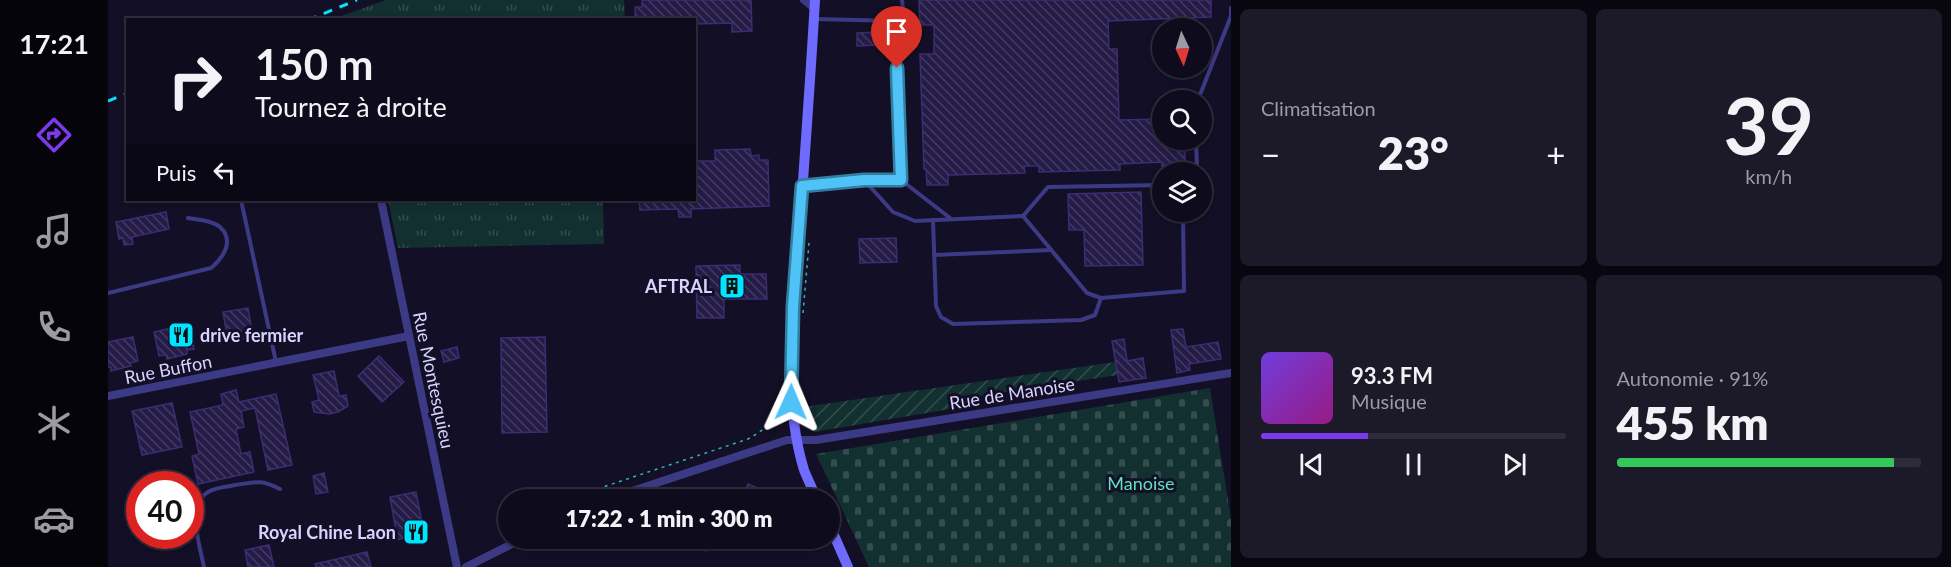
<!DOCTYPE html>
<html lang="fr">
<meta charset="utf-8">
<style>
:root{--surface:#0e0b1c;--page:#1c1929;--text:#f1f3f6;--muted:#9b9ba3;--line:#2e2b3b;--accent:#7c3aed}
body{margin:0;font-family:Lato,sans-serif;background:var(--page);color:var(--text);height:100vh;display:flex;flex-direction:column;font-size:22px;white-space:nowrap}
*{box-sizing:border-box;margin:0}
p{font-size:20px;color:var(--muted)}
.icon{flex:none;width:33px;height:33px;fill:none;stroke:currentColor;stroke-width:2;stroke-linecap:round;stroke-linejoin:round}
.map{position:relative;flex:1;overflow:hidden}
.sheet{display:flex;flex-direction:column;gap:9px;padding:9px;background:#08060f;width:720px}
.sheet>*{flex:none}
.guide{position:absolute;left:18px;top:18px;width:570px;height:183px;border-radius:0px;box-shadow:0 3px 9px #0003,0 0 0 2px var(--line);background:#0e0b1c;color:var(--text);overflow:hidden}
.needle{width:39px;rotate:176deg}
.buttons{position:absolute;left:1044px;top:18px;display:grid;gap:12px}
.buttons a{display:grid;place-items:center;width:60px;height:60px;border-radius:50%;background:var(--surface);box-shadow:0 3px 9px #0003,0 0 0 2px var(--line);font-size:30px}
.speed{position:absolute;left:18px;top:471px;display:flex;gap:12px;font-size:30px;font-weight:700;text-align:center}
.speed>*{display:grid;place-content:center;width:78px;height:78px;border-radius:50%;background:var(--surface);box-shadow:0 3px 9px #0003,0 0 0 2px var(--line);line-height:1}
.speed .limit{border:9px solid #d22;background:#fff;color:#111}
.pin{position:absolute;display:grid;place-items:center;width:51px;height:51px;color:#fff;margin:-62px -26px;border-radius:50% 50% 50% 0;rotate:-45deg;box-shadow:0 0 6px #0007}
.pin .icon{rotate:45deg}
.me{position:absolute;width:66px;margin:-33px;rotate:1deg;stroke-linejoin:round;filter:drop-shadow(0 0 4px #0008)}
.turn{display:flex;align-items:center;gap:21px;height:126px;padding:0 30px;font-size:27px}
.turn .icon{width:78px;height:78px;stroke-width:2.5}
.turn b{display:block;font-size:42px;line-height:51px}
.then{display:flex;align-items:center;height:57px;padding:0 30px;background:#0003;gap:12px;font-size:22px}
.big{font-size:45px;font-weight:800;line-height:1.1}
.sheet .widget{flex:1;display:flex;flex-direction:column;justify-content:center;gap:9px;min-width:0;padding:0 21px;border-radius:9px;background:var(--page)}
.sheet .dial{align-items:center;gap:0}
.dial b{font-size:78px;line-height:1}
.song{display:flex;align-items:center;gap:18px}
.cover{width:72px;height:72px;border-radius:9px;background:linear-gradient(135deg,hsl(260 70% 55%),hsl(310 70% 35%))}
.played{height:6px;border-radius:3px;background:linear-gradient(90deg,var(--accent) 35%,var(--line) 35%)}
.keys{display:flex;justify-content:space-around;direction:ltr}
.heat{display:flex;justify-content:space-between;align-items:center;font-size:33px;direction:ltr}
.charge{height:9px;border-radius:4px;background:linear-gradient(90deg,#34c759 91%,var(--line) 0)}
.sheet .tiles{flex:1;display:grid;gap:9px;grid-template-columns:repeat(2,1fr)}
.trip{position:absolute;left:390px;top:489px;width:342px;height:60px;border-radius:30px;background:var(--surface);box-shadow:0 3px 9px #0003,0 0 0 2px var(--line);font-weight:800;line-height:60px;text-align:center}
main{display:flex;flex:1;min-height:0}
.tabs{display:flex;flex-direction:column;width:108px;justify-content:space-around;align-items:center;background:#06040b;color:var(--muted)}
.tabs .icon{width:42px;height:42px}
.tabs .on{color:var(--accent)}
.tabs b{font-size:27px;color:var(--text)}
.map>svg:first-child{display:block}
.grass{fill:url(#grass-tufts)}
.cemetery{fill:url(#cemetery-stones)}
.garden{fill:url(#garden-furrows)}
.building{fill:url(#building-back-hatch);stroke:#3b2d73;stroke-width:1.5}
.lines{fill:none;stroke-linecap:round;stroke-linejoin:round}
.path{stroke:#2fb8b0;stroke-width:1.5;stroke-dasharray:3 4.5;stroke-linecap:butt}
.lane{stroke:#3d3a85;stroke-width:4}
.street{stroke:#3d3a85;stroke-width:8}
.secondary{stroke:#6f6bff;stroke-width:10}
.rail{stroke:#00e5ff;stroke-width:3;stroke-dasharray:9 8;stroke-linecap:butt}
.route-casing{stroke:#337fa1;stroke-width:15}
.route{stroke:#4fc3f7;stroke-width:10}
.labels{text-anchor:middle;dominant-baseline:central;stroke-width:6;stroke-linejoin:round;paint-order:stroke}
.poi-label{font-size:18px;font-weight:bold;fill:#d9d4ff;stroke:#130f26;text-anchor:end}
.street-label{font-size:18px;fill:#d9d4ff;stroke:#130f26}
.park-label{font-size:18px;fill:#5fe0c0;stroke:#130f26}
</style>
<main>
<nav class="tabs">
<b>17:21</b>
<svg class="icon on" aria-label="directions" viewBox="0 0 24 24"><path d="M12 3l9 9-9 9-9-9zM9 14v-3h6M13 9l2 2-2 2"/></svg>
<svg class="icon" aria-label="music" viewBox="0 0 24 24"><path d="M9 18V5l10-2v13"/><circle cx="6" cy="18" r="3"/><circle cx="16" cy="16" r="3"/></svg>
<svg class="icon" aria-label="phone" viewBox="0 0 24 24"><path d="M5 4h4l2 5-3 2q2 4 5 5l2-3 5 2v4C11 20 4 13 5 4z"/></svg>
<svg class="icon" aria-label="climate" viewBox="0 0 24 24"><path d="M12 3v18M4 7l16 10M4 17L20 7"/></svg>
<svg class="icon" aria-label="car" viewBox="0 0 24 24"><path d="M5 17H2v-5l4-1 3-4h7l3 4 3 1v5h-3M9 17h6M6 11h13"/><circle cx="7" cy="17" r="2"/><circle cx="17" cy="17" r="2"/></svg>
</nav>
<div class="map">
<svg width="1123" height="567" viewBox="0 0 1123 567">
<defs>
<pattern id="grass-tufts" width="24" height="20" patternUnits="userSpaceOnUse" patternTransform="scale(1.5)"><rect width="24" height="20" fill="#12302f"/><path d="M3 7l-1-3M5 7V3M7 7l1-3M15 17l-1-3M17 17v-4M19 17l1-3" fill="none" stroke="#344d4e"/></pattern>
<pattern id="cemetery-stones" width="16" height="16" patternUnits="userSpaceOnUse" patternTransform="scale(1.5)"><rect width="16" height="16" fill="#12302f"/><path d="M2 7V4a2 2 0 0 1 4 0v3zM10 15v-3a2 2 0 0 1 4 0v3z" fill="#344d4e"/></pattern>
<pattern id="garden-furrows" width="10" height="10" patternUnits="userSpaceOnUse" patternTransform="scale(1.5)"><rect width="10" height="10" fill="#12302f"/><path d="M-1 1l2-2M0 10L10 0M9 11l2-2" fill="none" stroke="#344d4e"/></pattern>
<pattern id="building-back-hatch" width="6" height="6" patternUnits="userSpaceOnUse" patternTransform="scale(1.5)"><rect width="6" height="6" fill="#241b47"/><path d="M-1 5l2 2M0 0l6 6M5-1l2 2" fill="none" stroke="#433b63"/></pattern>
</defs>
<rect width="100%" height="100%" fill="#130f26"/>
<g class="grass">
<polygon points="278,0 516,0 517,19 225,19"/>
<polygon points="280,200 495,200 496,244 290,248"/>
</g>
<polygon class="cemetery" points="1102,388 1123,519 1123,567 761,567 708,454"/>
<polygon class="garden" points="1007,362 1010,375 866,397 866,405 706,432 698,427 695,407"/>
<g class="building">
<polygon points="534,0 643,0 644,31 624,32 624,23 586,24 586,20 527,20 527,7 534,7"/>
<polygon points="811,0 1103,0 1103,17 1000,21 1001,49 1009,49 1011,120 1054,119 1054,140 1077,140 1077,162 1062,162 1062,168 1054,168 1054,162 1012,164 1012,170 931,172 931,166 916,166 917,173 840,175 840,185 819,185 818,169 816,169 812,54 826,54 826,25 812,25"/>
<polygon points="770,32 770,45 749,46 749,33"/>
<polygon points="642,149 643,156 651,155 651,160 660,160 661,206 583,209 583,217 571,217 570,209 532,210 531,200 586,200 586,161 607,161 607,150"/>
<polygon points="1033,192 1035,265 977,266 976,230 961,230 960,194"/>
<polygon points="58,212 61,229 24,237 25,244 16,245 15,238 11,239 8,222"/>
<polygon points="788,238 789,262 752,263 751,239"/>
<polygon points="632,265 632,274 658,274 659,299 616,299 616,318 589,318 588,266"/>
<polygon points="140,308 145,337 120,341 115,312"/>
<polygon points="81,324 86,349 79,350 79,354 59,359 58,355 51,356 46,332"/>
<polygon points="1075,329 1078,347 1110,342 1113,359 1081,364 1082,370 1069,373 1063,330"/>
<polygon points="25,337 30,361 22,363 23,366 3,371 3,367 0,367 0,342"/>
<polygon points="437,337 439,432 394,433 393,338"/>
<polygon points="1016,339 1019,361 1035,358 1038,378 1011,382 1004,341"/>
<polygon points="349,347 351,358 336,362 333,351"/>
<polygon points="271,356 296,382 274,402 250,376"/>
<polygon points="226,371 231,396 238,395 240,406 230,412 221,414 206,412 204,402 211,400 205,375"/>
<polygon points="128,390 131,402 168,394 184,465 160,470 147,408 133,411 136,427 128,429 133,454 142,452 146,472 90,484 84,456 91,454 82,412 115,405 113,394"/>
<polygon points="64,403 74,447 34,455 24,411"/>
<polygon points="216,473 220,492 208,494 205,476"/>
<polygon points="640,484 677,499 677,500 633,500"/>
<polygon points="308,492 316,534 282,541 280,533 288,531 282,497"/>
<polygon points="587,538 607,538 604,547 598,551 585,545"/>
<polygon points="161,545 166,567 140,567 137,550"/>
<polygon points="259,552 263,567 208,567 207,564"/>
</g>
<g class="lines">
<g class="path">
<polyline points="695,313 701,243"/>
<path d="M470,500L492,488L640,439C651,433 662,423 674,420"/>
<polyline points="423,543 430,538"/>
</g>
<g class="lane">
<polyline points="706,19 790,21"/>
<polyline points="1090,100 1123,16 1123,8"/>
<polyline points="1085,172 1089,168 1088,140"/>
<polyline points="756,180 785,212 807,221 915,216 979,293 993,298 1076,291 1075,212"/>
<polyline points="793,180 842,218"/>
<polyline points="695,186 756,180 793,180 789,91 790,21 795,9 794,0"/>
<polyline points="133,200 168,362"/>
<polyline points="915,216 940,187 1054,185"/>
<polyline points="825,220 828,306 833,317 845,324 973,320 987,315 993,298"/>
<polyline points="826,255 943,250"/>
<path d="M0,293L103,268C115,258 127,241 112,227C104,220 90,220 80,218"/>
<path d="M96,567C92,547 78,505 100,492C108,487 118,487 127,485C149,482 152,479 172,489"/>
</g>
<g class="street">
<polyline points="696,0 706,8"/>
<polyline points="273,200 349,567"/>
<polyline points="0,396 301,336"/>
<polyline points="497,500 679,440 708,440 1123,373"/>
<polyline points="358,567 416,538"/>
</g>
<g class="secondary">
<path d="M707,0C703,70 698,139 693,209C686,289 672,393 696,470C700,480 705,490 709,500"/>
<polyline points="722,526 740,567"/>
</g>
<g class="rail">
<polyline points="200,20 249,0"/>
<polyline points="0,101 20,93"/>
</g>
</g>
<g class="lines">
<g class="route-casing">
<polyline id="route" points="683,402 685,307 694,186 756,180 793,180 789,68"/>
</g>
<use href="#route" class="route"/>
</g>
<defs>
<g id="building-square" transform="scale(1.35)"><rect x="-9" y="-9" width="18" height="18" rx="4" fill="#00e5ff" stroke="#130f26"/><path d="M-4-6H4V6H1V3H-1V6H-4ZM-2.5-4.3h1.7v1.8h-1.7ZM.8-4.3h1.7v1.8H.8ZM-2.5-1h1.7V.8h-1.7ZM.8-1h1.7V.8H.8Z" fill="#111"/></g>
<g id="restaurant-square" transform="scale(1.35)"><rect x="-9" y="-9" width="18" height="18" rx="4" fill="#00e5ff" stroke="#130f26"/><path d="M-5-6h1v4h1v-4h1v4h1v-4h1v5L-1.5 .5V6h-2V.5L-5-1ZM5-6V6H3V1.5H1.5Q1.5-4 5-6Z" fill="#111"/></g>
</defs>
<g fill-rule="evenodd">
<use href="#building-square" x="624" y="286"/>
<use href="#restaurant-square" x="73" y="335"/>
<use href="#restaurant-square" x="308" y="532"/>
</g>
<g class="labels">
<g class="poi-label">
<text x="604" y="286">AFTRAL</text>
<text x="92" y="335" text-anchor="start">drive fermier</text>
<text x="288" y="532">Royal Chine Laon</text>
</g>
<g class="street-label">
<text transform="translate(60 369) rotate(-11)">Rue Buffon</text>
<text transform="translate(326 380) rotate(78)">Rue Montesquieu</text>
<text transform="translate(904 393) rotate(-9)">Rue de Manoise</text>
</g>
<g class="park-label">
<text x="1033" y="483">Manoise</text>
</g>
</g>
</svg>
<div class="buttons">
<a><svg class="needle" viewBox="-14 -14 28 28"><path d="M0-13l5 13h-10z" fill="#e53935"/><path d="M0 13l5-13h-10z" fill="#9b9ba3"/></svg></a>
<a><svg class="icon" aria-label="search" viewBox="0 0 24 24"><circle cx="10" cy="10" r="6"/><path d="M15 15l6 6"/></svg></a>
<a><svg class="icon" aria-label="layers" viewBox="0 0 24 24"><path d="M12 4l9 5-9 5-9-5zM3 14l9 5 9-5"/></svg></a>
</div>
<div class="speed"><div class="limit">40</div></div>
<div class="pin" style="left:789px;top:68px;background:#d93025"><svg class="icon" aria-label="arrive" viewBox="0 0 24 24"><path d="M6 21V4h12l-3 4 3 4H6"/></svg></div>
<svg class="me" style="left:683px;top:402px" viewBox="-20 -20 40 40"><path d="M0-17L14 15 0 8-14 15z" fill="#4fc3f7" stroke="#fff" stroke-width="4"/></svg>
<div class="trip">17:22 · 1 min · 300 m</div>
<div class="guide">
<div class="turn"><svg class="icon" aria-label="right" viewBox="0 0 24 24"><path d="M7 20v-9h11M14 6l5 5-5 5"/></svg><div><b>150 m</b>Tournez à droite</div></div>
<div class="then">Puis<svg class="icon" aria-label="left" viewBox="0 0 24 24"><path d="M17 20v-9H6M10 6l-5 5 5 5"/></svg></div>
</div>
</div>
<section class="sheet">
<div class="tiles">
<div class="widget"><p>Climatisation</p>
<div class="heat"><a>−</a><b class="big">23°</b><a>+</a></div>
</div>
<div class="widget dial"><b>39</b><p>km/h</p></div>
<div class="widget">
<div class="song"><i class="cover"></i><div><b>93.3 FM</b><p>Musique</p></div></div>
<div class="played"></div>
<div class="keys"><svg class="icon" aria-label="previous" viewBox="0 0 24 24"><path d="M18 5L8 12l10 7zM5 5v14"/></svg><svg class="icon" aria-label="pause" viewBox="0 0 24 24"><path d="M8 5v14M16 5v14"/></svg><svg class="icon" aria-label="next" viewBox="0 0 24 24"><path d="M6 5l10 7-10 7zM19 5v14"/></svg></div>
</div>
<div class="widget"><p>Autonomie · 91%</p><b class="big">455 km</b><div class="charge"></div></div>
</div>
</section>
</main>
